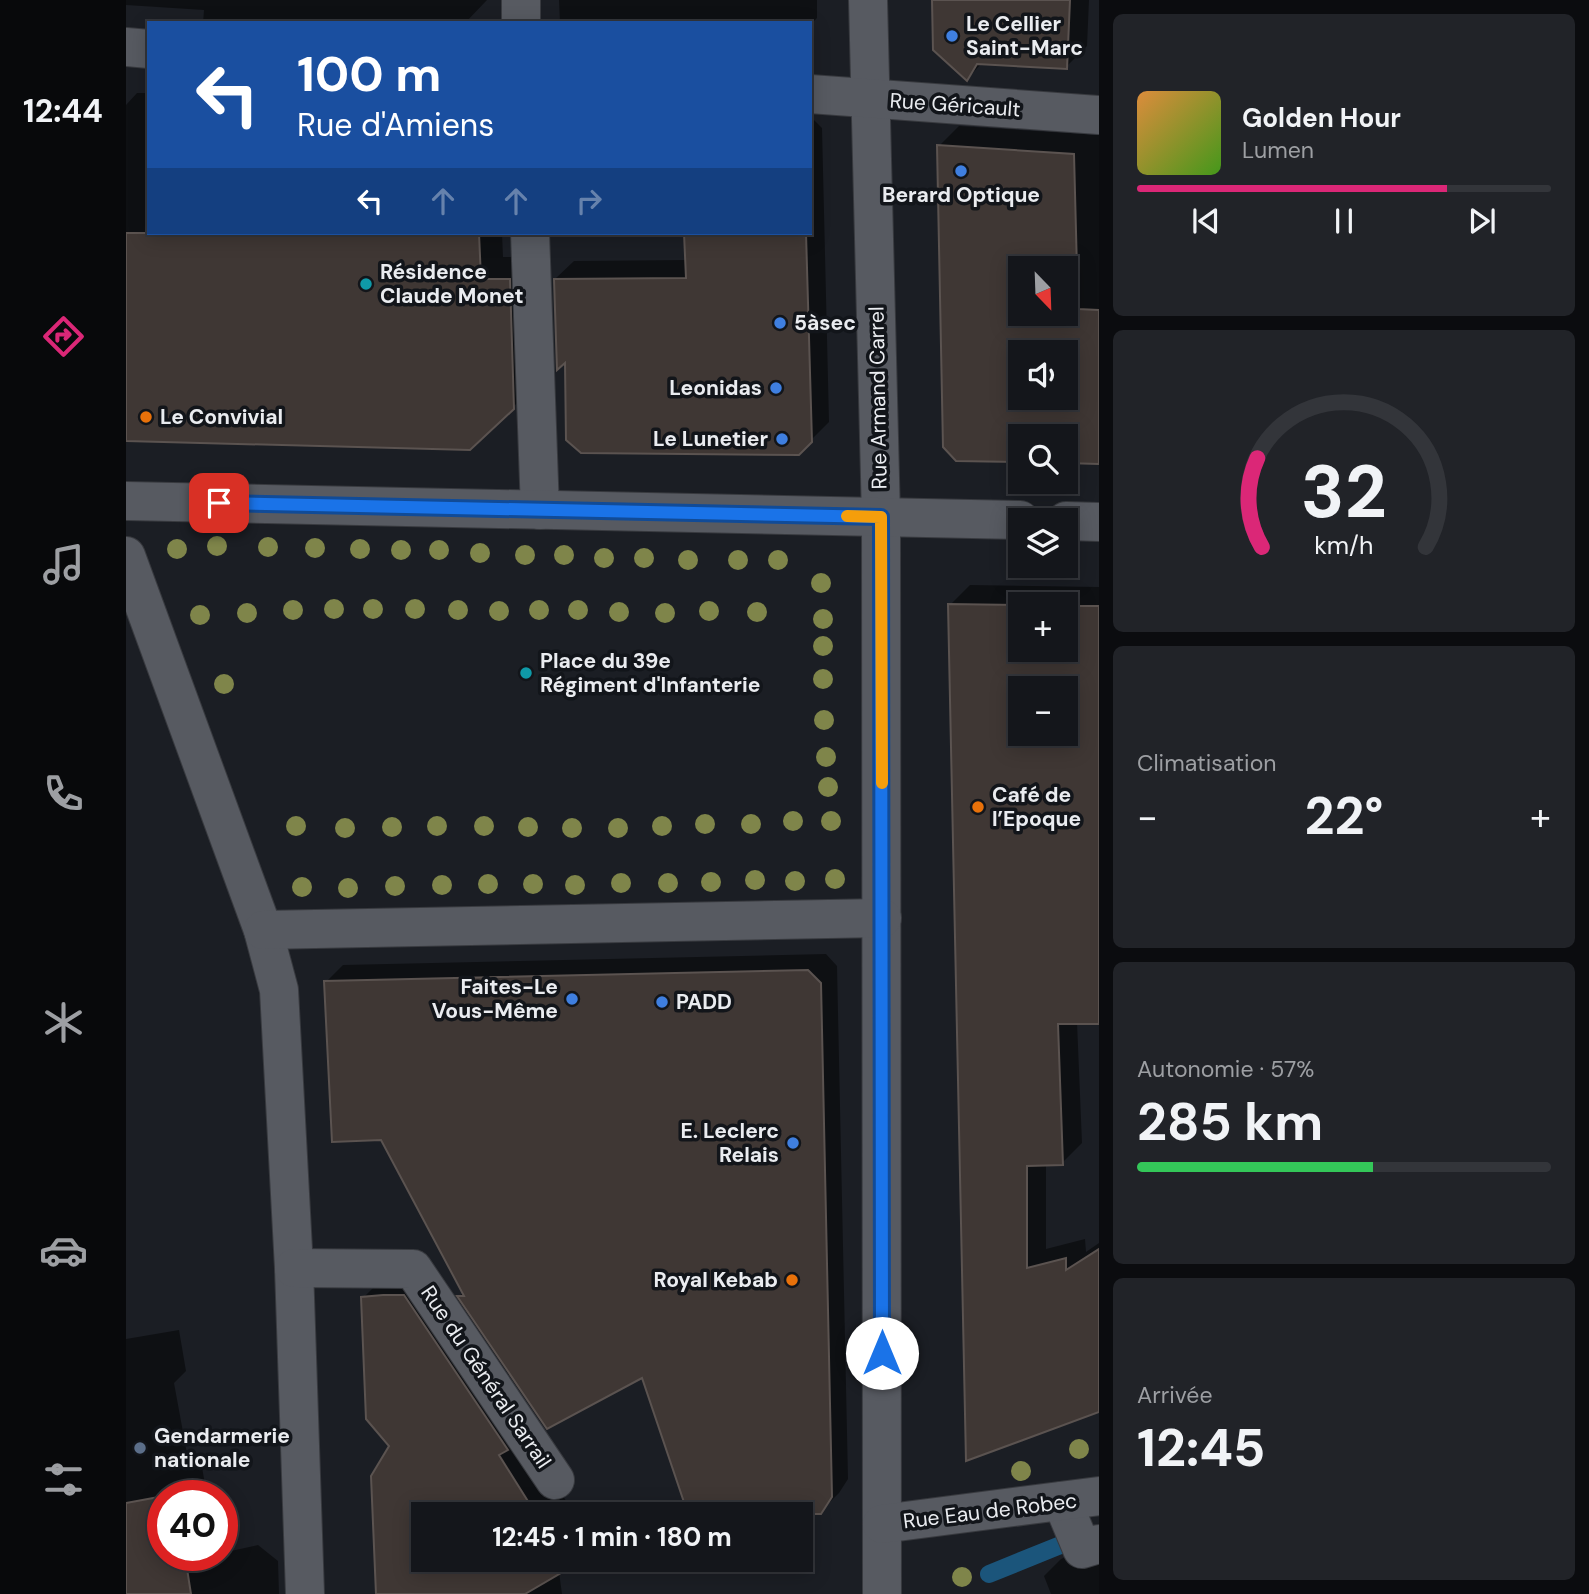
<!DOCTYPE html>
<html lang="fr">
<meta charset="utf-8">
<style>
:root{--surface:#14161b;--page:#212328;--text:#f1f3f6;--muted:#9d9fa3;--line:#33353a;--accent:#db2777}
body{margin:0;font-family:"DM Sans",sans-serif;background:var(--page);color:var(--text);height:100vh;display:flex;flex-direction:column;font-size:26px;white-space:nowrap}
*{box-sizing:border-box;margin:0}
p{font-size:23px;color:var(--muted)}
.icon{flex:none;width:38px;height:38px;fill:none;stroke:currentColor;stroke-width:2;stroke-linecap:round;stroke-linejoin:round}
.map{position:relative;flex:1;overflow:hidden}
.sheet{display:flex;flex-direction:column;gap:14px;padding:14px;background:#0b0c0f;width:490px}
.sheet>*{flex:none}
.banner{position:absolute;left:21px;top:21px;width:665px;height:214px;border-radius:0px;box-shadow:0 4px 18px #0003,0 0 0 2px var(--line);background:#1a4fa0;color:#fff;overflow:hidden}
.needle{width:46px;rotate:157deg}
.controls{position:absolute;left:882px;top:256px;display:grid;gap:14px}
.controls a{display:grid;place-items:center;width:70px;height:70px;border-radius:0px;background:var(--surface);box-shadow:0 4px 18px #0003,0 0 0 2px var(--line);font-size:35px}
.speed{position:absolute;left:21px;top:1480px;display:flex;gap:14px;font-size:35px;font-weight:700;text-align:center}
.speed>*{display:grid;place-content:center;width:91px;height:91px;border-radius:50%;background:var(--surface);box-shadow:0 4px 18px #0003,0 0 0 2px var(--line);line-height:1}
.speed .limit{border:10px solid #d22;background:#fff;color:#111}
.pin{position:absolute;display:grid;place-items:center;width:60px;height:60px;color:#fff;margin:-30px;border-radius:14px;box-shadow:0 4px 10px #0006}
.me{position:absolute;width:77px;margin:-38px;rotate:0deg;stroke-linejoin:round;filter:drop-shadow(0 0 5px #0008)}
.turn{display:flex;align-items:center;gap:24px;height:147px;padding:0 35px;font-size:32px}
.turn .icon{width:91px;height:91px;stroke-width:2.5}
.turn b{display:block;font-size:49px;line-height:60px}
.lanes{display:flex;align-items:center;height:66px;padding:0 35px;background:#0003;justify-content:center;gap:35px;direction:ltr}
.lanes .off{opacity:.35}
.big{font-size:52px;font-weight:700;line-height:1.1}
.sheet .widget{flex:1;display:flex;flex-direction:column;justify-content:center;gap:10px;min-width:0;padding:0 24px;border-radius:10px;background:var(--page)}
.sheet .dial{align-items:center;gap:0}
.dial svg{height:182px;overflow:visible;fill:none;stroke:var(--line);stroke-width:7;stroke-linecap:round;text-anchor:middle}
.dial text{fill:var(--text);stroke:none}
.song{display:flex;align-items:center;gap:21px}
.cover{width:84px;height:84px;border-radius:10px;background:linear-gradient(135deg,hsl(30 70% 55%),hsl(100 70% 35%))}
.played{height:7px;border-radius:4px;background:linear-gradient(90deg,var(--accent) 75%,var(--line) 75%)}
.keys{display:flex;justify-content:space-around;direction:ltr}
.heat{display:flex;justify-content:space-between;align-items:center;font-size:38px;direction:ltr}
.charge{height:10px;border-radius:5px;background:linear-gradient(90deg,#34c759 57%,var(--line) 0)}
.trip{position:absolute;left:285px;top:1502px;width:402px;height:70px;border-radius:0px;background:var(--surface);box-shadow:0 4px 18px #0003,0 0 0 2px var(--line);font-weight:700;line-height:70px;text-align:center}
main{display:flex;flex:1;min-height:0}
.tabs{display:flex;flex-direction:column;width:126px;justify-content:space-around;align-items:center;background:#08090b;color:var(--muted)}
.tabs .icon{width:49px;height:49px}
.tabs .on{color:var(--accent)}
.tabs b{font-size:32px;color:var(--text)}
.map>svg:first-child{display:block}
.shadow{fill:#0007;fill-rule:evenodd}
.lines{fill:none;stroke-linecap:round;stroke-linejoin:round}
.stream{stroke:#1b557b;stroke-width:18}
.building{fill:#3f3734;stroke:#5b5350;stroke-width:2;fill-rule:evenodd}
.minor-casing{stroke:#383a3f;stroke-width:40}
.minor{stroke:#575a61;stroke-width:38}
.tree{fill:#7f854a}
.route-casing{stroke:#114b97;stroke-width:18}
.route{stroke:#1a73e8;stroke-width:12}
.slow{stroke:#f59e0b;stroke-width:12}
.shop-dot{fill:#3f7fe0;stroke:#12151a;stroke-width:2.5}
.culture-dot{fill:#0f9aa8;stroke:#12151a;stroke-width:2.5}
.food-dot{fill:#e8710a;stroke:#12151a;stroke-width:2.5}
.service-dot{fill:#5c6f8a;stroke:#12151a;stroke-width:2.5}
.labels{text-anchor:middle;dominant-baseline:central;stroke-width:7;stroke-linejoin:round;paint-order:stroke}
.poi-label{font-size:21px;font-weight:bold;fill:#eaecf0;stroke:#12151a;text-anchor:start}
.street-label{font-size:21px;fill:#eaecf0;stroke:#12151a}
</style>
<main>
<nav class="tabs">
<b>12:44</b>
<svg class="icon on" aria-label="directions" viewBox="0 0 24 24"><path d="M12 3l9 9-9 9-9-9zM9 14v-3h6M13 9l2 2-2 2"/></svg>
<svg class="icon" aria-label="music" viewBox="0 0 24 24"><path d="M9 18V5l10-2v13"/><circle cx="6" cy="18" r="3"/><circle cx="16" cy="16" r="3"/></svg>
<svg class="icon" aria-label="phone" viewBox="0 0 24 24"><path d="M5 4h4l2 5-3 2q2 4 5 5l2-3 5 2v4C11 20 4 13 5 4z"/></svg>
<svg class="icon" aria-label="climate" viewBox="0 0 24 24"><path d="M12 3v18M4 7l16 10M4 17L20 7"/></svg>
<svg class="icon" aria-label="car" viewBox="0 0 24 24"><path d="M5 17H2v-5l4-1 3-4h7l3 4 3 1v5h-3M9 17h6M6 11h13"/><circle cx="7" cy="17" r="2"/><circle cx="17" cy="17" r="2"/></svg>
<svg class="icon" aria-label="filters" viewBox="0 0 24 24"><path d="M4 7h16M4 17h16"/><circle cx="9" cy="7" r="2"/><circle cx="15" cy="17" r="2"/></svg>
</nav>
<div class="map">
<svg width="973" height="1594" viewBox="0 0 973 1594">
<rect width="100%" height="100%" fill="#1b1e24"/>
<g class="shadow">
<polygon points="0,0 361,0 339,23 77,23 78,10 0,5"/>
<polygon points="433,0 691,0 691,18 684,25 684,23 434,23"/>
<polygon points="808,0 963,0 961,46 940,67 857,62 841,79"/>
<polygon points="11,93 23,93 23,233 376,233 377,257 406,257 411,384 344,448 0,440 0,105"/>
<polygon points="684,116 696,128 703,422 672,453 440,359 429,279 448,261 561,260 560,233 684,233"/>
<path d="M833,126L973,135V462L940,461V436H894V460L831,459L813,146ZM894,268H940V313H894ZM894,352H940V397H894Z"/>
<path d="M844,585L973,587V1022H951L956,1143L936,1163L920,1164V1249L959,1239L960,1252L973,1243V1411L842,1458L824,605ZM894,604H940V649H894ZM894,688H940V733H894Z"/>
<polygon points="700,954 711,966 722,1479 713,1493 695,1511 676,1514 564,1514 517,1376 422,1427 334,1296 338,1291 200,982 217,965"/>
<polygon points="302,1272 448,1514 298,1514 298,1559 448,1559 433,1572 436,1594 252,1594 265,1445 237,1298 261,1274"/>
<polygon points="53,1330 60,1371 48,1383 64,1470 76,1467 81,1496 37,1496 37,1556 96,1556 96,1553 132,1545 152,1561 153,1594 0,1594 0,1339"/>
<polygon points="960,1548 973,1553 973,1594 925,1594 918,1576 935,1559"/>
</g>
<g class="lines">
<polyline class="stream" points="863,1574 947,1540"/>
</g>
<g class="building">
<polygon points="806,0 944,0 941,69 851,64 841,81 807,50"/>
<path d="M811,145L948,154L952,309L973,310V464L940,463V436H894V462L830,461L817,447ZM894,268H940V313H894ZM894,352H940V397H894Z"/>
<polygon points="0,233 353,233 355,279 384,279 388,409 344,450 0,441"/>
<polygon points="558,233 680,233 686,442 673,455 455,453 440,440 439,363 431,370 428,279 560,278"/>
<path d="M822,604L894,605V649H940V606H973V1024H932L937,1165L901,1166V1268L940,1258V1270L973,1249V1412L840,1461ZM894,688H940V733H894Z"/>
<polygon points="682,970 695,983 706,1497 695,1514 562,1514 516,1378 421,1429 331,1296 338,1296 255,1140 206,1142 198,981"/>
<polygon points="257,1295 278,1295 382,1450 373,1455 410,1514 298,1514 298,1559 438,1559 440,1563 438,1565 440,1570 399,1594 250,1594 245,1476 263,1446 240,1419 235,1297"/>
<polygon points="49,1494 49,1496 37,1496 37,1556 59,1556 65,1594 0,1594 0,1503"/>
</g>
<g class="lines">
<g class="minor-casing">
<g id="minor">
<polyline points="395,0 395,23"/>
<polyline points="742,0 755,517 756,1594"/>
<polyline points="0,47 23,49"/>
<polyline points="684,94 973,115"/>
<polyline points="404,233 414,510"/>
<polyline points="0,501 894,520"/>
<polyline points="940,521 973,522"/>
<polyline points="0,556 137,930 153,990 168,1268 179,1594"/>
<polyline points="137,930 756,918"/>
<polyline points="168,1268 287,1269 429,1480"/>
<polyline points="936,1501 956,1549 973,1544"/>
<polyline points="756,1524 973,1496"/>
</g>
</g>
<use href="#minor" class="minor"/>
</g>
<g class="tree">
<circle cx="91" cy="546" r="10"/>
<circle cx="142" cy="547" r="10"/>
<circle cx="189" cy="548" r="10"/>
<circle cx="51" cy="549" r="10"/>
<circle cx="234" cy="549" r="10"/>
<circle cx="275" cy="550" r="10"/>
<circle cx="313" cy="550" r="10"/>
<circle cx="354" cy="553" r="10"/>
<circle cx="399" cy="555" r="10"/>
<circle cx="438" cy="555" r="10"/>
<circle cx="478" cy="558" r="10"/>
<circle cx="518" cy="558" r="10"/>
<circle cx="562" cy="560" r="10"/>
<circle cx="612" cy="560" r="10"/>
<circle cx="652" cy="560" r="10"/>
<circle cx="695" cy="583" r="10"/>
<circle cx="208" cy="609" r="10"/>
<circle cx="247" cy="609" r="10"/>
<circle cx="289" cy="609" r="10"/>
<circle cx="167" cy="610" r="10"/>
<circle cx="332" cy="610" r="10"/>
<circle cx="413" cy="610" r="10"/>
<circle cx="452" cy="610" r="10"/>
<circle cx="373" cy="611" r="10"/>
<circle cx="583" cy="611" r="10"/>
<circle cx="493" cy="612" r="10"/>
<circle cx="631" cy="612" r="10"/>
<circle cx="121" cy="613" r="10"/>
<circle cx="539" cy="613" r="10"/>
<circle cx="74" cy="615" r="10"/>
<circle cx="697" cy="619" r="10"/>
<circle cx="697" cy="646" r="10"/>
<circle cx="697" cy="679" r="10"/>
<circle cx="98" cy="684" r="10"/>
<circle cx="698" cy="720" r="10"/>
<circle cx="700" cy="757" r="10"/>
<circle cx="702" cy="787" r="10"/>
<circle cx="667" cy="821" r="10"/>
<circle cx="705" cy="821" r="10"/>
<circle cx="579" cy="824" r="10"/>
<circle cx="625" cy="824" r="10"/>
<circle cx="170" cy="826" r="10"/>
<circle cx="311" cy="826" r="10"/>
<circle cx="358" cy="826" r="10"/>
<circle cx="536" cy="826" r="10"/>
<circle cx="266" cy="827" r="10"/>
<circle cx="402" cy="827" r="10"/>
<circle cx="219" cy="828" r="10"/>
<circle cx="446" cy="828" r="10"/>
<circle cx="492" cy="828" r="10"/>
<circle cx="709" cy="879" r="10"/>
<circle cx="629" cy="880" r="10"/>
<circle cx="669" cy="881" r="10"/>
<circle cx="585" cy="882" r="10"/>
<circle cx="495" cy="883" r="10"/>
<circle cx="542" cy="883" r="10"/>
<circle cx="362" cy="884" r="10"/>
<circle cx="407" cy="884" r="10"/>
<circle cx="316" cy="885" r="10"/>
<circle cx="449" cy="885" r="10"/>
<circle cx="269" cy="886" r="10"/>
<circle cx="176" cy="887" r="10"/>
<circle cx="222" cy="888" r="10"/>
<circle cx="953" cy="1449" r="10"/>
<circle cx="895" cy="1471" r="10"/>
<circle cx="836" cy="1577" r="10"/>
</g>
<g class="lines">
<g class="route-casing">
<polyline id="route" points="93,503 755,517 756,1353"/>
</g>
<use href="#route" class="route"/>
<polyline class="slow" points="721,516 755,517 756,783"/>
</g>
<g class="shop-dot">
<circle cx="826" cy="36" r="7"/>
<circle cx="835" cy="171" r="7"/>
<circle cx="654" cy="323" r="7"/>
<circle cx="650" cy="388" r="7"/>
<circle cx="656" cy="439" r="7"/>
<circle cx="446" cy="999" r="7"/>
<circle cx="536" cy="1002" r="7"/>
<circle cx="667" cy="1143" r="7"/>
</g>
<g class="culture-dot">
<circle cx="240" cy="284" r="7"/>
<circle cx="400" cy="673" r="7"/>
</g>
<g class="food-dot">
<circle cx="20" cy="417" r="7"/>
<circle cx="852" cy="807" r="7"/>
<circle cx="666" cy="1280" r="7"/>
</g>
<circle class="service-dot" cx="14" cy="1448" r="7"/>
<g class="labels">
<g class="poi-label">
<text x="840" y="24">Le Cellier<tspan x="840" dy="24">Saint-Marc</tspan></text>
<text x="835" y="195" text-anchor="middle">Berard Optique</text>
<text x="254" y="272">Résidence<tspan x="254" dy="24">Claude Monet</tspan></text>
<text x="668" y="323">5àsec</text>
<text x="636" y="388" text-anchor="end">Leonidas</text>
<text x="34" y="417">Le Convivial</text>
<text x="642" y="439" text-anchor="end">Le Lunetier</text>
<text x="414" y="661">Place du 39e<tspan x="414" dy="24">Régiment d'Infanterie</tspan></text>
<text x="866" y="795">Café de<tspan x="866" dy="24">l’Epoque</tspan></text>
<text x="432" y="987" text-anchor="end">Faites-Le<tspan x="432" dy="24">Vous-Même</tspan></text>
<text x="550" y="1002">PADD</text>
<text x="653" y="1131" text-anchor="end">E. Leclerc<tspan x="653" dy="24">Relais</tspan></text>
<text x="652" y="1280" text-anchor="end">Royal Kebab</text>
<text x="28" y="1436">Gendarmerie<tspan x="28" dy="24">nationale</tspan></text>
</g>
<g class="street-label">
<text transform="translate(829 105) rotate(4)">Rue Géricault</text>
<text transform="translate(752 398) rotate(-91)">Rue Armand Carrel</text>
<text transform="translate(360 1377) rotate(56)">Rue du Général Sarrail</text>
<text transform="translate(864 1511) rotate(-7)">Rue Eau de Robec</text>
</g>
</g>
</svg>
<div class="controls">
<a><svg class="needle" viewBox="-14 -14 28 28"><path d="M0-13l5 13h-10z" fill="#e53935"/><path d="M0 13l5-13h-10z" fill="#9d9fa3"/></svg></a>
<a><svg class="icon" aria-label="sound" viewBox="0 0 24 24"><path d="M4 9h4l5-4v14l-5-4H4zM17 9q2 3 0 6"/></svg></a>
<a><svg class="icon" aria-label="search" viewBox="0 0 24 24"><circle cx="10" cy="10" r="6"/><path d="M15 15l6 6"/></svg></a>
<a><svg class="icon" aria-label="layers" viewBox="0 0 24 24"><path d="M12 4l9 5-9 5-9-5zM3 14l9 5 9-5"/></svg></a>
<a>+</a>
<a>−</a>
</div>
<div class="speed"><div class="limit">40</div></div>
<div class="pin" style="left:93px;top:503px;background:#d93025"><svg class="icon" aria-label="arrive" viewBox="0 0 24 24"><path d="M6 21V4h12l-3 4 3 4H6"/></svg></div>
<svg class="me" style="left:756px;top:1353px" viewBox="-20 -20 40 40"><circle r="19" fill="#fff"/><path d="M0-13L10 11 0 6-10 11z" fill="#1a73e8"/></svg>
<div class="trip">12:45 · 1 min · 180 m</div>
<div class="banner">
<div class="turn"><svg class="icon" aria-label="left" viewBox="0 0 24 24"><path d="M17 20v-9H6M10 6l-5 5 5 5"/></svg><div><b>100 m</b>Rue d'Amiens</div></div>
<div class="lanes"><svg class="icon" aria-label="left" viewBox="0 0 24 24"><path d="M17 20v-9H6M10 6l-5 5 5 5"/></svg><svg class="icon off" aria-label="ahead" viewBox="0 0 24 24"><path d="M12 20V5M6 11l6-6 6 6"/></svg><svg class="icon off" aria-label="ahead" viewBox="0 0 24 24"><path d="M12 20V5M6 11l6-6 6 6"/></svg><svg class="icon off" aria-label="right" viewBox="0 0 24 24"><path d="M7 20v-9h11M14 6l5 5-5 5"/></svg></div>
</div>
</div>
<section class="sheet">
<div class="widget">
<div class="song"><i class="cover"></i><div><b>Golden Hour</b><p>Lumen</p></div></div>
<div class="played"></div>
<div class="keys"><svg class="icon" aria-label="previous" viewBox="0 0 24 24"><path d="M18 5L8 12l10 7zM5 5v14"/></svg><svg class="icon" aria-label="pause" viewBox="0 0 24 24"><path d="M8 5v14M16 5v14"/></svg><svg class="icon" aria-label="next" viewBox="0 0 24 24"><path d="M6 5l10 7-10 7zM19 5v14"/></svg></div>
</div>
<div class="widget dial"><svg viewBox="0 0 100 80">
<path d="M14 69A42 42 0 1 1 86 69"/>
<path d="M14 69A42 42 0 0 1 12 30" stroke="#db2777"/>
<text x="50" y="56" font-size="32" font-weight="700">32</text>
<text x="50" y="72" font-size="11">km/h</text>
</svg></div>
<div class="widget"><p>Climatisation</p>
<div class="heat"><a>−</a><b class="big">22°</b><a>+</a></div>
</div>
<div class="widget"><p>Autonomie · 57%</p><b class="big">285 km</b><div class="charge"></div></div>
<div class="widget"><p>Arrivée</p><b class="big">12:45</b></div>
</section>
</main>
